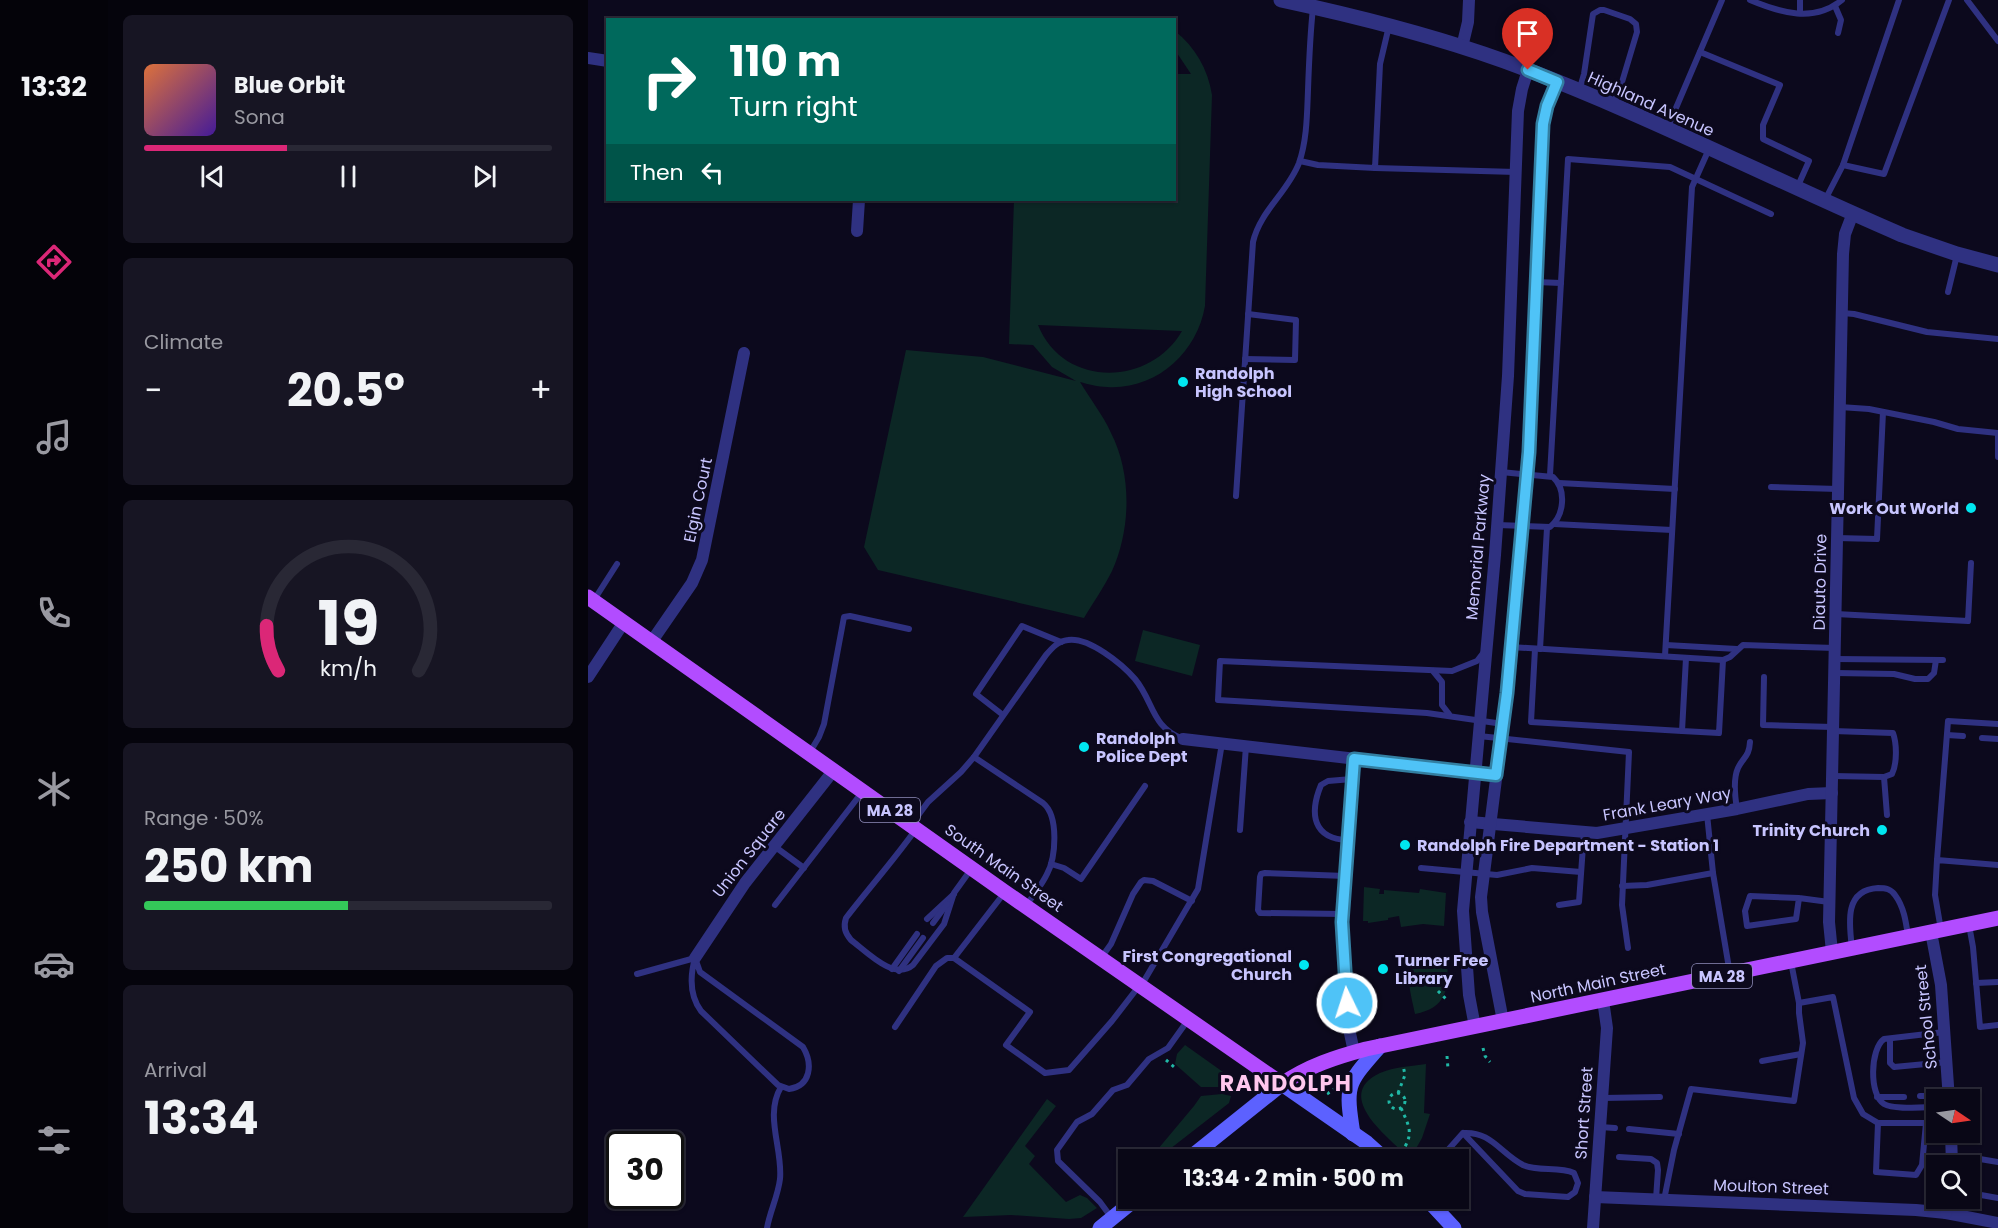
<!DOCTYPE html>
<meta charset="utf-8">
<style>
:root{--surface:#090716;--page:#171523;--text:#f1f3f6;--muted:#9999a1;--line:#292835;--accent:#db2777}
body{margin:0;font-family:Poppins,sans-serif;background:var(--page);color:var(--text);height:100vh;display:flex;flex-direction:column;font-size:22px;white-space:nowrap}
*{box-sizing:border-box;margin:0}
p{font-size:20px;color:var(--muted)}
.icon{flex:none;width:33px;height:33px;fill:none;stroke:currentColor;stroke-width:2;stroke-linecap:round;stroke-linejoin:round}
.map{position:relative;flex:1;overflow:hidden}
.drawer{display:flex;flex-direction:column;gap:15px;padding:15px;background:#05040c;width:480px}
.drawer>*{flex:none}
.banner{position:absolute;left:18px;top:18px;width:570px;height:183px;border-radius:0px;box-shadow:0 2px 4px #0004,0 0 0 2px var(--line);background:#00695c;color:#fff;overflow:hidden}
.needle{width:39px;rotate:103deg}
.buttons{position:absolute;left:1338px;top:1089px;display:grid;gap:12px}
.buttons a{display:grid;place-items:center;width:54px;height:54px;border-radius:0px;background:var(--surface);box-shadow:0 2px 4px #0004,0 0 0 2px var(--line);font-size:30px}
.speed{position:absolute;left:18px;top:1131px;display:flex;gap:12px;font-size:30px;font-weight:700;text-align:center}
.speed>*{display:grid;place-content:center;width:78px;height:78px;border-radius:50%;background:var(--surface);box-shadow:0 2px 4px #0004,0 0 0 2px var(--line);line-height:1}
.speed .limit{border:3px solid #111;border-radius:9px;background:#fff;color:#111}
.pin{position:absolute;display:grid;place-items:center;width:51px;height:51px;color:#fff;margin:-62px -26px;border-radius:50% 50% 50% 0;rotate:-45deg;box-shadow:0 0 6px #0007}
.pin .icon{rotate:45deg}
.me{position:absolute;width:66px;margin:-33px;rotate:356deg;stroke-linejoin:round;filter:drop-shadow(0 0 4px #0008)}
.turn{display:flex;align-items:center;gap:21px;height:126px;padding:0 24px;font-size:27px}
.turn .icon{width:78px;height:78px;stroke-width:2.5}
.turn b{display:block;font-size:42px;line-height:51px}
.then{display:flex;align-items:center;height:57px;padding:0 24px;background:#0003;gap:12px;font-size:22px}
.big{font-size:45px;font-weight:700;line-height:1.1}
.drawer .widget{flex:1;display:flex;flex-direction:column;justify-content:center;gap:9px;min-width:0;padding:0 21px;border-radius:9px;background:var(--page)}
.drawer .dial{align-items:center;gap:0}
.dial svg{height:156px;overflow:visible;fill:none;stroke:var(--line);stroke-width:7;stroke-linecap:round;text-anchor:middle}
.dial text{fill:var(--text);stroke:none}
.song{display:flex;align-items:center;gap:18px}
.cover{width:72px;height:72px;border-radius:9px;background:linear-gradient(135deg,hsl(20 70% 55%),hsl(260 70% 35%))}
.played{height:6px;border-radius:3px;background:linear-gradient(90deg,var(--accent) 35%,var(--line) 35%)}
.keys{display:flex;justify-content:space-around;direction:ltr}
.heat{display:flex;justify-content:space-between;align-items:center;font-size:33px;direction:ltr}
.charge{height:9px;border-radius:4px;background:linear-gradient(90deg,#34c759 50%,var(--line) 0)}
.trip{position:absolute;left:530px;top:1149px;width:351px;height:60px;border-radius:0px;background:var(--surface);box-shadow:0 2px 4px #0004,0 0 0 2px var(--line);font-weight:700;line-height:60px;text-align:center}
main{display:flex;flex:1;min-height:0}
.menu{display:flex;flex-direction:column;width:108px;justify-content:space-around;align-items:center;background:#040309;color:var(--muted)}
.menu .icon{width:42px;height:42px}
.menu .on{color:var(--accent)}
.menu b{font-size:27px;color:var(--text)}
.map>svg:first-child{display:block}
.green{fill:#0c2725;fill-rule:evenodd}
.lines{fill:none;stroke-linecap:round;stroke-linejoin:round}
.path{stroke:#20b8a6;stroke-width:3;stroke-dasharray:3 4.5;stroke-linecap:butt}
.service{stroke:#2f3181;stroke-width:6}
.minor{stroke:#2f3181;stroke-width:12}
.tertiary{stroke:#2f3181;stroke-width:15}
.secondary{stroke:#5c61ff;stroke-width:15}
.primary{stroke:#b24cff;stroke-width:15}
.route-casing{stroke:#337fa1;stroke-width:15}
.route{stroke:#4fc3f7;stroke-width:10}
.poi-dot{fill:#00e6f0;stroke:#0c091d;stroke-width:2}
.labels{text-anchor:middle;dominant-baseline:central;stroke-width:6;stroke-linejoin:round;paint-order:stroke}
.shield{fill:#0c091d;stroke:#908dbb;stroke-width:1.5}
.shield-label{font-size:15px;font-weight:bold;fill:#c8c5ff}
.street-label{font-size:16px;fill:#c8c5ff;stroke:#0c091d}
.poi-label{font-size:16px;font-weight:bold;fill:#c8c5ff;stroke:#0c091d;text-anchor:start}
.district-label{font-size:22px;font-weight:bold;letter-spacing:1.5px;fill:#ffc7ee;stroke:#0c091d}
</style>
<main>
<nav class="menu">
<b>13:32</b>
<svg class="icon on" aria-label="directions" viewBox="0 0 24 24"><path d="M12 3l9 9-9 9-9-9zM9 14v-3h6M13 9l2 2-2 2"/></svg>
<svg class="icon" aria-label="music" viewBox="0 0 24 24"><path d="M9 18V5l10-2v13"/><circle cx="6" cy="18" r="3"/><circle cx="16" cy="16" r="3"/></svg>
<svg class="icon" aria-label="phone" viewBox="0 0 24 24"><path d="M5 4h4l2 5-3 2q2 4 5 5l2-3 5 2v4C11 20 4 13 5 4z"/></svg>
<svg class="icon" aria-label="climate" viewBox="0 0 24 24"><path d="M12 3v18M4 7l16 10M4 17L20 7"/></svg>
<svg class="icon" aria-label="car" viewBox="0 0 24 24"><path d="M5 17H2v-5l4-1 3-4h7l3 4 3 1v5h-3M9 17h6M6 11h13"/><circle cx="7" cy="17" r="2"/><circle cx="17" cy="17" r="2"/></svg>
<svg class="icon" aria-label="filters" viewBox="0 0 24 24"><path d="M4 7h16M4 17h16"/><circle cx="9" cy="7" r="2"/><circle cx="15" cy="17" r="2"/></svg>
</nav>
<section class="drawer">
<div class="widget">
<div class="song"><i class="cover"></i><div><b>Blue Orbit</b><p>Sona</p></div></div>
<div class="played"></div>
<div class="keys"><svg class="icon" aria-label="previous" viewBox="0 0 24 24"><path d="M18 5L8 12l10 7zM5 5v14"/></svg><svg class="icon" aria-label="pause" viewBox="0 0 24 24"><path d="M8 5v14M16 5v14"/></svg><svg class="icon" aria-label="next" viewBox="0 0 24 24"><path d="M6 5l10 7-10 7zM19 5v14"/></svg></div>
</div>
<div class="widget"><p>Climate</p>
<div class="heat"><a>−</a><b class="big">20.5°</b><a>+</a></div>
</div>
<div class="widget dial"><svg viewBox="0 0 100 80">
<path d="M14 69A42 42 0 1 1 86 69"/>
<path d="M14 69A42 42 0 0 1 8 46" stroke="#db2777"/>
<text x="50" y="56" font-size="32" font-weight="700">19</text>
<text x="50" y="72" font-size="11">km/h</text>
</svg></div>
<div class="widget"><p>Range · 50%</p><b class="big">250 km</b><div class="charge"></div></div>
<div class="widget"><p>Arrival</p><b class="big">13:34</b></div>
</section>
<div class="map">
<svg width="1410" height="1228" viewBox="0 0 1410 1228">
<rect width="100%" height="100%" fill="#0c091d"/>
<g class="green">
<path d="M587,31C607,47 620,69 624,95L617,306C609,353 568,390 519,387C510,387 500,384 492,382C502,399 515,415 523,433C544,474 543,529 524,571C516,587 505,603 496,618L290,570L276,547L318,350L395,357L488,381L464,367L445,345L421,344L426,200H586L587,74H603L587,50ZM450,325L593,331H594C562,387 475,388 450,325Z"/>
<polygon points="555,630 612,645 604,676 547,661"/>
<polygon points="776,887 792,889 791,894 796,894 796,890 831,893 832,889 858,893 856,926 835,924 813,927 811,916 800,918 800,920 780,923 780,921 775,921"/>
<path d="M833,960V963L859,960C861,988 859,1008 827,1014C824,997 813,967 833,960Z"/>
<polygon points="597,1045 642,1077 647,1084 646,1087 613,1087 587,1064 589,1054"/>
<path d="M838,1064L836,1113L842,1114L834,1138L822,1159C803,1139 743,1096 792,1073C806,1067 824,1066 838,1064Z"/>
<polygon points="634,1094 643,1096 641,1103 569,1159 547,1159 552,1155 556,1158 562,1154 565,1155 606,1106 613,1096"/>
<polygon points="459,1099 468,1106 437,1146 447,1156 441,1164 478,1202 492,1195 499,1198 509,1208 493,1218 481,1219 423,1215 375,1217"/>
</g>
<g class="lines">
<g class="path">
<polyline points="850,991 858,999"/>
<polyline points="895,1048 897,1056 902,1062"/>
<polyline points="859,1056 860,1069"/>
<polyline points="578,1060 586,1067"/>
<polyline points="810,1093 817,1075 815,1065"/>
<circle cx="809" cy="1101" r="8"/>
<polyline points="739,1094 748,1088"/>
<path d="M813,1108C822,1128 826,1134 813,1153"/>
</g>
<g class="service">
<path d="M1162,0C1193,13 1226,23 1254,0"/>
<polyline points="1212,0 1212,13"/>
<polyline points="1379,0 1410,41"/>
<polyline points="1247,6 1253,20 1250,33"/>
<polyline points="1112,52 1192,85 1175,125 1175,139 1221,161 1209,188"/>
<polyline points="991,91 996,74 1005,14 1012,10 1016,10 1042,19 1048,24 1049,32 1034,82 1025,105"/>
<polyline points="1079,129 1134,0"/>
<polyline points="712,161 730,165 787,168 792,64 801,26"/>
<polyline points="1255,165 1296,174 1361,0"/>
<polyline points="787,168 928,172"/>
<polyline points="1237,200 1255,165 1311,0"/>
<polyline points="948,282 973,283"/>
<polyline points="1360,292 1369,255"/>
<polyline points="1254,313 1266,314 1339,332 1410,339"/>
<polyline points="657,359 707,360 708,320 660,314"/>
<polyline points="1252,407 1281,409 1346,422 1370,429 1410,433"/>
<polyline points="1410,435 1410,457"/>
<polyline points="962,475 980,159 1082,167 1183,214"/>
<polyline points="971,483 1087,489"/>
<polyline points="1183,487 1250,489"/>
<path d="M648,496L665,242C672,211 700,192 711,163C719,140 719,114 720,90C721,62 722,35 725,8"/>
<polyline points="966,524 1084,530"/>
<path d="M909,525L962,527C976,516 979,490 965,477L913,472"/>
<polyline points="1249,538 1289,539 1295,412"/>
<polyline points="6,600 29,564"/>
<polyline points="1248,614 1380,621 1383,563"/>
<polyline points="1078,645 1149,649"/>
<polyline points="923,647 1135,660 1142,657 1155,645 1247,648"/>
<polyline points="947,649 943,722 1094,731"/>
<polyline points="952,649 959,528"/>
<polyline points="896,652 889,661 864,671 632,661 630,700 839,713 915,724"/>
<polyline points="1077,656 1104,187 1121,149"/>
<polyline points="1098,658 1094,731 1131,733 1135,660"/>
<polyline points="1247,659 1355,660"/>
<polyline points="845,671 854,682 854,705 861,714"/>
<polyline points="1247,673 1306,674 1327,679 1340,679 1346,673 1348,660"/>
<polyline points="1176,677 1175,725 1245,727"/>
<polyline points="415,715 388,694 434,626 473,642"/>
<polyline points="1359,735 1375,736"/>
<polyline points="891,736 1041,752 1034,905 1040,948"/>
<polyline points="1394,738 1410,739"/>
<polyline points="222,752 231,737 236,724 256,617 262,616 321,629"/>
<path d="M386,757L458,655C464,648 470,641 480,640C501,637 534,664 547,679C566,702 563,727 595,739"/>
<path d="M1245,776L1296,777L1304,774C1309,764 1309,744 1305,733L1245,731"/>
<polyline points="1296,777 1299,815"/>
<path d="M1149,809C1147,797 1145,779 1150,768C1156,756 1161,757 1162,742"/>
<polyline points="1119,814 1125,873 1142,974"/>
<path d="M323,825L340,802L373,772L386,757L455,803C471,816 468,857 459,874C454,885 445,895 438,906"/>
<path d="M328,829C306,860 281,888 258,918C255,927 257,933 263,940C279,952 306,981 325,965L356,924L366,893L384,868"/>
<polyline points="652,830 658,746"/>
<path d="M760,840C725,839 721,814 733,785L740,781L764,779"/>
<polyline points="186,846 216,868"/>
<polyline points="1349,860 1360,721 1410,724"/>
<polyline points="463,864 476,868 493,879 557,786"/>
<polyline points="833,868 909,875 944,868 993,872"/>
<polyline points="1034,886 1059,885 1125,873"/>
<polyline points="417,892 366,958 442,1012 418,1045 457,1073 481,1070 524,1021 551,986"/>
<polyline points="1211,898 1208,919 1159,926 1157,911 1162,896 1211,898 1241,902"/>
<polyline points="187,905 275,791"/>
<polyline points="971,905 991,902 996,832"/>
<polyline points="755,914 672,913 670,910 672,877 673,874 677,873 758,876"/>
<polyline points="339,919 366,894"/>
<polyline points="345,923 359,904"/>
<polyline points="1381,925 1385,947 1392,1027 1410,1025"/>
<polyline points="1353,930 1347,895 1349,860 1410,865"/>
<path d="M1264,948C1261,923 1256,890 1290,888C1298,888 1303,889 1307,895C1316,907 1318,922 1320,936"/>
<path d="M107,958L112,972L215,1047C225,1064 223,1086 201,1089L190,1085L113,1011C102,996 102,976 107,958Z"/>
<polyline points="513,958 523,944 545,894 553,882 556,880 565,881 604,901"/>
<polyline points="1203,962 1211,1003 1245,997 1266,1098 1275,1114 1290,1123 1348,1123"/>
<polyline points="304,969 329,934"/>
<polyline points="311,971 335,938"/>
<polyline points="49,974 107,958"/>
<polyline points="1388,983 1410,982"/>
<polyline points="553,986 610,889 634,743"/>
<polyline points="307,1027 348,966 359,958 366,958"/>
<polyline points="1302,1039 1302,1063 1306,1067 1359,1062"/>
<polyline points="1174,1061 1213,1054"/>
<polyline points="1332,1096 1361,1096"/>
<polyline points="1289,1097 1316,1097"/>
<polyline points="1015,1098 1072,1097"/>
<path d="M1348,1107C1336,1107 1306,1110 1296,1104C1281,1095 1282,1049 1296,1039L1356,1032"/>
<polyline points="1290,1123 1288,1172 1328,1175 1334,1165 1338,1123"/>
<polyline points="1012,1127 1027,1128"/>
<polyline points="1041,1129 1091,1134"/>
<polyline points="1031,1157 1063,1159 1069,1163 1070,1170 1068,1199"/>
<polyline points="1364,1158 1386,1158 1410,1162"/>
<polyline points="1386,1158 1387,1189 1393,1195 1410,1198"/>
<polyline points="773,1160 783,1148"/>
<path d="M851,1160L875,1133C903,1131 912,1153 935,1165C950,1172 971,1166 986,1173L990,1183L987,1192L980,1197L937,1194L930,1191L875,1133"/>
<polyline points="1076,1200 1086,1150 1103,1089 1206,1101 1215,1043 1211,1013 1211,1003"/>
<polyline points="523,1217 512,1202 470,1161 469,1150 489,1122 504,1114 525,1090 539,1085 561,1059 580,1048 600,1020"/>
<path d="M179,1228C182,1211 190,1196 192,1179C195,1149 176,1115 193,1087"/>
</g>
<g class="minor">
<polyline points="874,47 880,22 881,0"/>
<polyline points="0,58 20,61"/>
<polyline points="269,231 271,200"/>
<polyline points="64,641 104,583 114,560 156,353"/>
<polyline points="0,677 36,622"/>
<polyline points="595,739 908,775"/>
<polyline points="882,822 1009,833 1149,809 1220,794 1244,793"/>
<polyline points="1343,932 1353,985 1361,1100"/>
<polyline points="1244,952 1241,922 1255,254 1257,234 1265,213"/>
<polyline points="107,958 157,883 246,770"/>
<polyline points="915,1021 894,912 893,897 919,693 939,474 955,124 959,106 969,82"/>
<polyline points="887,1027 881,995 875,911 907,555 920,376 930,111 934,89 940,70"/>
<polyline points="766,1052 760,1024 754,930 767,759"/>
<polyline points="1363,1132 1364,1166"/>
<polyline points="1007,1197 1328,1210 1358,1213 1410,1223"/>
<polyline points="1358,1213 1361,1198"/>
<polyline points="1005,1228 1019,1028 1015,1000"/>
</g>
<path class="tertiary" d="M693,0C768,16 843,35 916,61C1052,111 1181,178 1314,235L1369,254L1410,265"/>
<g class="secondary">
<path d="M765,1134C757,1083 759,1084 792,1046"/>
<polyline points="599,1160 694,1084 779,1143 798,1160"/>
<polyline points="838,1198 866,1228"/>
<polyline points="512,1228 549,1198"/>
</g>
<path class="primary" d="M0,597L417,892L694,1084C720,1066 748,1057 778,1049L1410,918"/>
</g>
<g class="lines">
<g class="route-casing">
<polyline id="route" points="759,1003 754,922 766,759 908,775 919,693 941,452 955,124 959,106 969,82 940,70"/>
</g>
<use href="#route" class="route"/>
</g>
<g class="poi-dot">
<circle cx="595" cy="382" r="6"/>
<circle cx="1383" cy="508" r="6"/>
<circle cx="496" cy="747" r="6"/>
<circle cx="1294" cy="830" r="6"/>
<circle cx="817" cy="845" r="6"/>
<circle cx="716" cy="965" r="6"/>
<circle cx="795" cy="969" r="6"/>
</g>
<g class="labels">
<g class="shield">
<rect x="272" y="798" width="60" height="24" rx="4.5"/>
<rect x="1104" y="964" width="60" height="24" rx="4.5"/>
</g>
<g class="shield-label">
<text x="302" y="810">MA 28</text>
<text x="1134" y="976">MA 28</text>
</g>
<g class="street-label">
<text transform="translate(1063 104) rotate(24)">Highland Avenue</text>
<text transform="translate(110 500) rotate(-78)">Elgin Court</text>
<text transform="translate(890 547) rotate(-85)">Memorial Parkway</text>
<text transform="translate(1232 582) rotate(-89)">Diauto Drive</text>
<text transform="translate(1079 804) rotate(-10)">Frank Leary Way</text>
<text transform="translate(161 853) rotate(-52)">Union Square</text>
<text transform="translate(416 868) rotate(35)">South Main Street</text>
<text transform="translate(1010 983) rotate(-12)">North Main Street</text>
<text transform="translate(1338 1017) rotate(-96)">School Street</text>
<text transform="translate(996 1113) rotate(-86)">Short Street</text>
<text transform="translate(1183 1187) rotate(2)">Moulton Street</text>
</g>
<g class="poi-label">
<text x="607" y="373">Randolph<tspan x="607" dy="18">High School</tspan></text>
<text x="1371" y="508" text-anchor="end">Work Out World</text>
<text x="508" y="738">Randolph<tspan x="508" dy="18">Police Dept</tspan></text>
<text x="1282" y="830" text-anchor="end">Trinity Church</text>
<text x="829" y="845">Randolph Fire Department - Station 1</text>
<text x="704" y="956" text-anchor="end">First Congregational<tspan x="704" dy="18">Church</tspan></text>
<text x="807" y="960">Turner Free<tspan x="807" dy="18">Library</tspan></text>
</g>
<g class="district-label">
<text x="698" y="1083">RANDOLPH</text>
</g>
</g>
</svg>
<div class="buttons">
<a><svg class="needle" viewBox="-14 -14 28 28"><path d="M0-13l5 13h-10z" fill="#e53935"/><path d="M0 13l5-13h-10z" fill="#9999a1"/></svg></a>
<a><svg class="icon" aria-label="search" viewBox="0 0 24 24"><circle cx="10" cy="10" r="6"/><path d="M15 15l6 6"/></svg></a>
</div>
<div class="speed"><div class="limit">30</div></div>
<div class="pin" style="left:940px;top:70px;background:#d93025"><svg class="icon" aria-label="arrive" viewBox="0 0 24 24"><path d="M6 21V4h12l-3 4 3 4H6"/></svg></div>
<svg class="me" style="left:759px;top:1003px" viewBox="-20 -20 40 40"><circle r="17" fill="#4fc3f7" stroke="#fff" stroke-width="3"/><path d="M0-11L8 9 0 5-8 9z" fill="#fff"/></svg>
<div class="trip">13:34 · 2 min · 500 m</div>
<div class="banner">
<div class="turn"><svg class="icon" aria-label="right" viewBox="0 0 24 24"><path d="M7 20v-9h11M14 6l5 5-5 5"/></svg><div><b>110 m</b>Turn right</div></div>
<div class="then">Then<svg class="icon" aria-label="left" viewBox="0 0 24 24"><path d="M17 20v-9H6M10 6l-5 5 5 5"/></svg></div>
</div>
</div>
</main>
